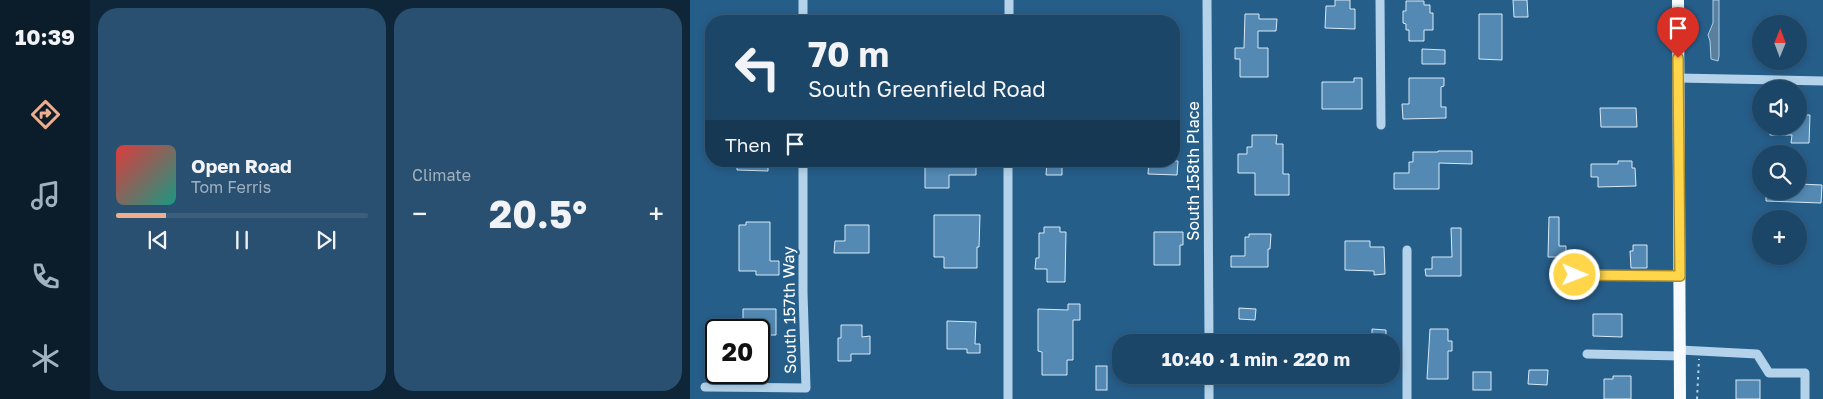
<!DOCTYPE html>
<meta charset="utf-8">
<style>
:root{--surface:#1c4668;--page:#295071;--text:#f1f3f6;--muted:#a0b1c0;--line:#3a5e7c;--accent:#eead8d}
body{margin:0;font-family:"Golos Text",sans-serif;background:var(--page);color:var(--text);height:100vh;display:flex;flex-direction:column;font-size:19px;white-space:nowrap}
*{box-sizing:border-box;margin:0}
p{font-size:16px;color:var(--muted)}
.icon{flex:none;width:28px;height:28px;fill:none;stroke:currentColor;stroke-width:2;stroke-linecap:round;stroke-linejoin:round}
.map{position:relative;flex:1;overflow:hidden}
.panel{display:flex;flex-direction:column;gap:8px;padding:8px;background:#0f2639;width:600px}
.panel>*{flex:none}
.hud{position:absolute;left:15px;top:15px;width:475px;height:152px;border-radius:20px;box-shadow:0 2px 8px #0003,0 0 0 1px var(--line);background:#1c4668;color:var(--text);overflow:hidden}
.needle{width:32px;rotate:1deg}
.tools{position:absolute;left:1062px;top:15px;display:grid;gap:10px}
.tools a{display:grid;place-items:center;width:55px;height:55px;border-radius:50%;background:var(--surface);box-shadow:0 2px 8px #0003,0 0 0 1px var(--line);font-size:25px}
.speed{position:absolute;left:15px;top:319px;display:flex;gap:10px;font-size:25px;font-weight:700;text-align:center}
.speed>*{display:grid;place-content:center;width:65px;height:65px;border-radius:50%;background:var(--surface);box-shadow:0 2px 8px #0003,0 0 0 1px var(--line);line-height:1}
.speed .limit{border:2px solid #111;border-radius:8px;background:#fff;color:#111}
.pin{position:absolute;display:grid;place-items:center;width:42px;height:42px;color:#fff;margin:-51px -21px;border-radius:50% 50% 50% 0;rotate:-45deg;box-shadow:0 0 5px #0007}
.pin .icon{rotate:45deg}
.me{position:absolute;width:55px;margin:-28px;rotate:91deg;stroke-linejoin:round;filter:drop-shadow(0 0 4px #0008)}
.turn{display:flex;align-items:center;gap:18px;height:105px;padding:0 20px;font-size:22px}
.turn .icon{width:65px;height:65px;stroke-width:2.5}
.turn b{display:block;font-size:35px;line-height:42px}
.then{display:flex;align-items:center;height:48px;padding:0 20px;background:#0003;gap:10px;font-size:19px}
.big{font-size:38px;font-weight:700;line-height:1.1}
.panel .card{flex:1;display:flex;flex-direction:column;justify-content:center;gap:8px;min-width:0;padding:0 18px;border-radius:20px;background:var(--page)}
.song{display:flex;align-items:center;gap:15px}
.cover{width:60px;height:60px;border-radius:8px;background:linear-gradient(135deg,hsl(0 70% 55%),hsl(170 70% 35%))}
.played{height:5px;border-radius:2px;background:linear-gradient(90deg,var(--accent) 20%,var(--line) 20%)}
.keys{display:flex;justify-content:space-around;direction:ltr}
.heat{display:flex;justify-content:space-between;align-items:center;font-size:28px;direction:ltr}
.panel .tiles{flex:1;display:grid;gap:8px;grid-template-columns:repeat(2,1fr)}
.trip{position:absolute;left:422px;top:334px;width:288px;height:50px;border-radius:20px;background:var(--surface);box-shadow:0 2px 8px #0003,0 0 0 1px var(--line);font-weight:700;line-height:50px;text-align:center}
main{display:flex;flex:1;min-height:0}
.dock{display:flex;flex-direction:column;width:90px;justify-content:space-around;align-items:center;background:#0b1c2a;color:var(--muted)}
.dock .icon{width:35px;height:35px}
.dock .on{color:var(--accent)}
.dock b{font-size:22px;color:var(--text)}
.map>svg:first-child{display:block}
.water{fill:#5a809e;stroke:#a9cfea}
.building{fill:#5389b3;stroke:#d8eaf7}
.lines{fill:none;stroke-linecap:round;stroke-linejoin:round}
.path{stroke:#b4d3ea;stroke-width:2;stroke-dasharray:2.5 4;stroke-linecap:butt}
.minor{stroke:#b4d3ea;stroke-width:9}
.major{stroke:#f8fbfe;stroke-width:12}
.route-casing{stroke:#a68a30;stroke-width:12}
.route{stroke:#ffd54a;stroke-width:9}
.labels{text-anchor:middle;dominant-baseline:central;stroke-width:5;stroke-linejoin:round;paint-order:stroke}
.street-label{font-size:16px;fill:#fff;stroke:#265e8a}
</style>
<main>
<nav class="dock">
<b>10:39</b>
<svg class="icon on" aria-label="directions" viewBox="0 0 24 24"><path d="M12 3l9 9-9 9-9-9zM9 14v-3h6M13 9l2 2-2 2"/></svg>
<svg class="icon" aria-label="music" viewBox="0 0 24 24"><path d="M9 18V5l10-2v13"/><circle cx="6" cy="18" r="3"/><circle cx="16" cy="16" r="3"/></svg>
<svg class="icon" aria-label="phone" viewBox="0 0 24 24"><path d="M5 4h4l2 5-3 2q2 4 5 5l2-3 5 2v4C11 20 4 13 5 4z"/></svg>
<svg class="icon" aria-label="climate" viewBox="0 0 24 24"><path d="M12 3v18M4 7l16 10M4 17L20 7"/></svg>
</nav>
<section class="panel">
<div class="tiles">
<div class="card">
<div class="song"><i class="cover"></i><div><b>Open Road</b><p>Tom Ferris</p></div></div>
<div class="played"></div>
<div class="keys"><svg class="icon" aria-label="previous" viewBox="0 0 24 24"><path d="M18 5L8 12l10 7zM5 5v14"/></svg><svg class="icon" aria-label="pause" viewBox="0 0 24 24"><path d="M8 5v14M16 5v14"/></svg><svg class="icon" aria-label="next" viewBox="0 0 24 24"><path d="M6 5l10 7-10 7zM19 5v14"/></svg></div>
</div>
<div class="card"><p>Climate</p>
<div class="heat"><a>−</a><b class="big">20.5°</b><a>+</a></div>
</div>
</div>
</section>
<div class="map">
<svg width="1133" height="399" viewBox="0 0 1133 399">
<rect width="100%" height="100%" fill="#265e8a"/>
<polygon class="water" points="1023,0 1029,0 1029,56 1028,61 1021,59 1020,41 1018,35 1023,23"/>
<g class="building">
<polygon points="645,0 660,0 660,9 665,9 665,29 635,28 636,6 645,6"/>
<polygon points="823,0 837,0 838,17 824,17"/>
<polygon points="716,1 734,1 734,5 740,5 740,13 743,13 743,30 734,30 734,41 719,41 719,30 716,30 716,24 713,23 713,11 716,11"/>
<polygon points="555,14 569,14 569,19 587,19 586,31 568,31 568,48 578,48 578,77 550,77 550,59 545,59 545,48 554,48"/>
<polygon points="789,14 812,14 812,60 789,59"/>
<polygon points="732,49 755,50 755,64 732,64"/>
<polygon points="664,78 672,78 672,109 632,109 632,82 664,82"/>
<polygon points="719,78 754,78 754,86 751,87 751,107 756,107 756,118 713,119 712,104 719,104"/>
<polygon points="910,108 946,108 947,127 911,127"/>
<polygon points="1109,115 1120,115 1119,143 1101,143 1102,135 1080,135 1080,126 1109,126"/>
<polygon points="562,135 587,135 586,144 593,144 593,174 599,174 599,195 565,195 565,173 548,173 548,154 557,154 557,147 562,147"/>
<polygon points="748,151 782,151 782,164 749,163 749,189 704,189 704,173 719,173 719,162 723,162 723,152 748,152"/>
<polygon points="47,161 78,161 78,171 47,170"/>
<polygon points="235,161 286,161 286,175 259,175 259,188 235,188"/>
<polygon points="357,161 372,161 372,175 356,175"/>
<polygon points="459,161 488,161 487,175 458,174"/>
<polygon points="928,161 942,161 942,168 945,168 946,186 908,187 908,177 901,177 901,164 928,164"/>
<polygon points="1109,184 1132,185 1131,203 1076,201 1076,191 1109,191"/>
<polygon points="244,215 290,215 289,247 287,247 287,268 254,268 254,257 244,257"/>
<polygon points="859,217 869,217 869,246 876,246 876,257 858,257"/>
<polygon points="56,222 80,222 80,261 89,261 89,275 66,275 66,271 49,271 49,225 56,225"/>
<polygon points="155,225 179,225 179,253 144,253 145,241 155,241"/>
<polygon points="354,227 370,227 370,232 376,232 375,282 357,282 357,269 345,269 346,258 349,258 349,233 354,233"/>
<polygon points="761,228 771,228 771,276 736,276 735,269 742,269 742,257 762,257"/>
<polygon points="464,232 493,232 493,245 490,245 490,265 464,265"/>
<polygon points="559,234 581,234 580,249 578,249 578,267 541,267 541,256 555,256 555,237 559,237"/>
<polygon points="655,241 680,241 680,247 694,247 695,274 684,275 684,271 655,270"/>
<polygon points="943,245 957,245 957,268 941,268 940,251 943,251"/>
<polygon points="378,304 390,304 390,320 383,320 383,360 377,360 377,375 352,375 352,352 348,351 348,309 378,310"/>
<polygon points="549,308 566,309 565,320 549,319"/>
<polygon points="53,309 86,309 86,335 69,335 69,330 53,330"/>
<polygon points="903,314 932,314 932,337 903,336"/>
<polygon points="257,321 286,322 285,344 290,344 290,353 277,353 277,349 257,349"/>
<polygon points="151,325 172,325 172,337 180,336 180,354 161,354 161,361 148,361 148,338 151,338"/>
<polygon points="682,329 696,330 696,342 671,342 671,335 682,335"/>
<polygon points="740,329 758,329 758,341 762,341 762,351 758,351 758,379 737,379"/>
<rect x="406" y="366" width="11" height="24"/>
<polygon points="839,370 858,370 857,385 838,384"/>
<rect x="783" y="372" width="18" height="18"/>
<polygon points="923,376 941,376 941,399 914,399 914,379 923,379"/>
<rect x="1046" y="380" width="24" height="19"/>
</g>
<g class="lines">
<polyline class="path" points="1007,399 1009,359"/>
<g class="minor">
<polyline points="113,0 113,21"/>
<polyline points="517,0 519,342"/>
<polyline points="690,0 691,125"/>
<polyline points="319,21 319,0"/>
<polyline points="988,78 1133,81"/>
<polyline points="717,250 717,399"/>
<polyline points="885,275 990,276"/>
<polyline points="990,350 1067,354 1079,373 1115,373 1115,399"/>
<polyline points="897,354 990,356"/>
<polyline points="519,375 519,399"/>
<polyline points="15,387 116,388 113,293 113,161"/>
<polyline points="318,399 318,161"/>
</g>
<polyline class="major" points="988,0 990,399"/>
</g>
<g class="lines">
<g class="route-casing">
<polyline id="route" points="885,275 990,276 988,58"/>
</g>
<use href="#route" class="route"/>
</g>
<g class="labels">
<g class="street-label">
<text transform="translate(503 171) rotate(-90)">South 158th Place</text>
<text transform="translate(99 310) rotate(-91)">South 157th Way</text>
</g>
</g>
</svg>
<div class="tools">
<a><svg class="needle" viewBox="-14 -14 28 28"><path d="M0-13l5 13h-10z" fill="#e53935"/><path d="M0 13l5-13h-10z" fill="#a0b1c0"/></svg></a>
<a><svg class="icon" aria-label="sound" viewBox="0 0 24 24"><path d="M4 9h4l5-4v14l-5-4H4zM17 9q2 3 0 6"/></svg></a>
<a><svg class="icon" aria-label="search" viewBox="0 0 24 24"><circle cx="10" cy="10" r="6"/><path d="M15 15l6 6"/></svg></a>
<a>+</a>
</div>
<div class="speed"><div class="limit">20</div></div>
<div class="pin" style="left:988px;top:58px;background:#d93025"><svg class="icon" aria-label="arrive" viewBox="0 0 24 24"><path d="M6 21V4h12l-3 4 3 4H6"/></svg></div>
<svg class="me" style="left:885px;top:275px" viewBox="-20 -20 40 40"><circle r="17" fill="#ffd54a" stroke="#fff" stroke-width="3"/><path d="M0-11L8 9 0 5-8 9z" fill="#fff"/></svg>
<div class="trip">10:40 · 1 min · 220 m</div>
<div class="hud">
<div class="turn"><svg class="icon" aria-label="left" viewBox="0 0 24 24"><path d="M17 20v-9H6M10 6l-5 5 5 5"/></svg><div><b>70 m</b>South Greenfield Road</div></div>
<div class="then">Then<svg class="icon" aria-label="arrive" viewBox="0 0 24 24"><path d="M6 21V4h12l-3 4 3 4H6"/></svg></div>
</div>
</div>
</main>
